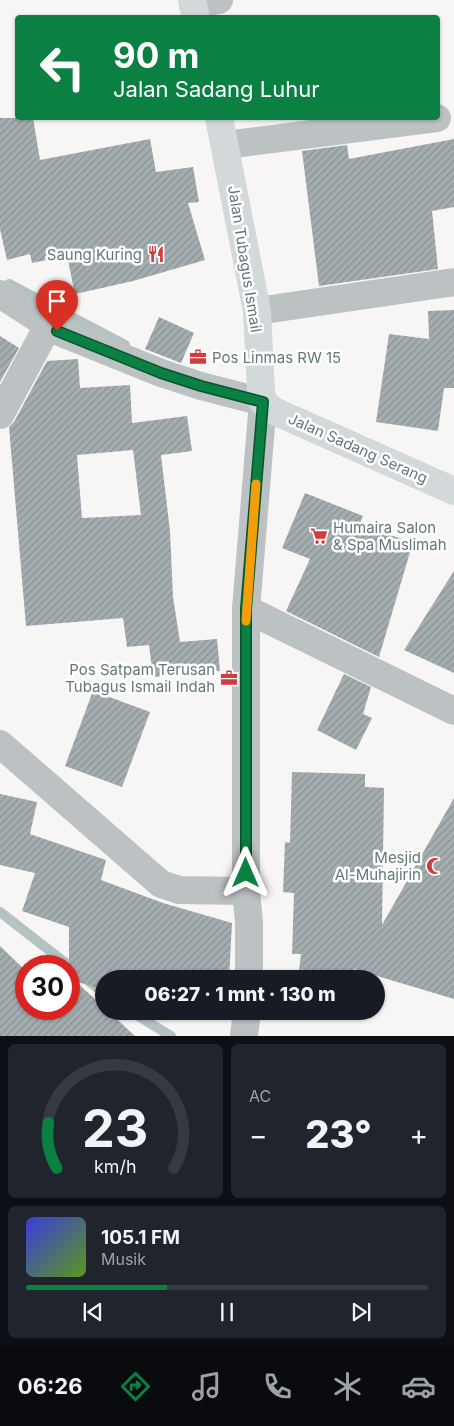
<!DOCTYPE html>
<html lang="id">
<meta charset="utf-8">
<style>
:root{--surface:#171b24;--page:#20242c;--text:#f1f3f6;--muted:#9ea1a6;--line:#363941;--accent:#0b8043}
body{margin:0;font-family:Inter,sans-serif;background:var(--page);color:var(--text);height:100vh;display:flex;flex-direction:column;font-size:19px;white-space:nowrap}
*{box-sizing:border-box;margin:0}
p{font-size:16px;color:var(--muted)}
.icon{flex:none;width:28px;height:28px;fill:none;stroke:currentColor;stroke-width:2;stroke-linecap:round;stroke-linejoin:round}
.map{position:relative;height:1036px;overflow:hidden}
.drawer{display:flex;flex-direction:column;gap:8px;padding:8px;background:#0d0f14;flex:1}
.drawer>*{flex:none}
.hud{position:absolute;left:15px;top:15px;width:425px;height:105px;border-radius:5px;box-shadow:0 1px 4px #0004;background:#0b8043;color:#fff;overflow:hidden}
.speed{position:absolute;left:15px;top:955px;display:flex;gap:10px;font-size:25px;font-weight:700;text-align:center}
.speed>*{display:grid;place-content:center;width:65px;height:65px;border-radius:50%;background:var(--surface);box-shadow:0 1px 4px #0004;line-height:1}
.speed .limit{border:8px solid #d22;background:#fff;color:#111}
.pin{position:absolute;display:grid;place-items:center;width:42px;height:42px;color:#fff;margin:-51px -21px;border-radius:50% 50% 50% 0;rotate:-45deg;box-shadow:0 0 5px #0007}
.pin .icon{rotate:45deg}
.me{position:absolute;width:55px;margin:-28px;rotate:0deg;stroke-linejoin:round;filter:drop-shadow(0 0 4px #0008)}
.turn{display:flex;align-items:center;gap:18px;height:105px;padding:0 15px;font-size:22px}
.turn .icon{width:65px;height:65px;stroke-width:2.5}
.turn b{display:block;font-size:35px;line-height:42px}
.big{font-size:38px;font-weight:800;line-height:1.1}
.drawer .tile{flex:1;display:flex;flex-direction:column;justify-content:center;gap:8px;min-width:0;padding:0 18px;border-radius:8px;background:var(--page)}
.drawer .dial{align-items:center;gap:0}
.dial svg{height:130px;overflow:visible;fill:none;stroke:var(--line);stroke-width:7;stroke-linecap:round;text-anchor:middle}
.dial text{fill:var(--text);stroke:none}
.song{display:flex;align-items:center;gap:15px}
.cover{width:60px;height:60px;border-radius:8px;background:linear-gradient(135deg,hsl(240 70% 55%),hsl(90 70% 35%))}
.played{height:5px;border-radius:2px;background:linear-gradient(90deg,var(--accent) 35%,var(--line) 35%)}
.keys{display:flex;justify-content:space-around;direction:ltr}
.heat{display:flex;justify-content:space-between;align-items:center;font-size:28px;direction:ltr}
.drawer .tiles{flex:1;display:grid;gap:8px;grid-template-columns:1fr 1fr}
.tile:last-child{grid-column:span 2}
.trip{position:absolute;left:95px;top:970px;width:290px;height:50px;border-radius:25px;background:var(--surface);box-shadow:0 1px 4px #0004;font-weight:800;line-height:50px;text-align:center}
.tab-bar{display:flex;height:80px;justify-content:space-around;align-items:center;background:#090b0e;color:var(--muted)}
.tab-bar .icon{width:35px;height:35px}
.tab-bar .on{color:var(--accent)}
.tab-bar b{font-size:22px;color:var(--text)}
.map>svg:first-child{display:block}
.lines{fill:none;stroke-linecap:round;stroke-linejoin:round}
.stream{stroke:#b4c2c3;stroke-width:10}
.building{fill:url(#building-hatch);fill-rule:evenodd}
.minor{stroke:#bcc1c3;stroke-width:28}
.major{stroke:#d3d9da;stroke-width:28}
.route-casing{stroke:#07532c;stroke-width:12}
.route{stroke:#0b8043;stroke-width:9}
.slow{stroke:#f59e0b;stroke-width:9}
.labels{text-anchor:middle;dominant-baseline:central;stroke-width:5;stroke-linejoin:round;paint-order:stroke}
.poi-label{font-size:15px;fill:#65777b;stroke:#fff;text-anchor:end}
.street-label{font-size:15px;fill:#65777b;stroke:#fff}
</style>
<div class="map">
<svg width="454" height="1036" viewBox="0 0 454 1036">
<defs>
<pattern id="building-hatch" width="6" height="6" patternUnits="userSpaceOnUse" patternTransform="scale(1.25)"><rect width="6" height="6" fill="#a4aeb0"/><path d="M-1 1l2-2M0 6l6-6M5 7l2-2" fill="none" stroke="#899294"/></pattern>
</defs>
<rect width="100%" height="100%" fill="#f7f6f4"/>
<g class="lines">
<g class="stream">
<polyline points="9,284 125,345"/>
<polyline points="0,912 104,993"/>
<polyline points="130,1011 171,1036"/>
</g>
</g>
<g class="building">
<polygon points="0,118 33,118 40,160 150,139 156,172 193,167 199,202 188,203 205,260 133,281 75,294 67,256 32,263 30,254 7,260 0,229"/>
<polygon points="454,139 454,207 432,211 438,269 319,286 302,151 347,145 349,159"/>
<polygon points="454,310 454,388 444,388 438,431 376,422 389,334 429,339 428,311"/>
<polygon points="159,317 194,333 181,363 145,349"/>
<polygon points="0,336 19,348 0,382"/>
<path d="M78,359L80,388L130,385L132,423L187,416L192,451L161,455L170,531L173,597L180,642L217,639L220,671L153,677L149,645L127,647L123,618L26,626L9,427L14,422L47,361ZM133,450L141,515L82,518L77,455Z"/>
<polygon points="305,493 363,516 359,526 413,542 379,657 286,611 310,559 282,548"/>
<polygon points="454,571 454,673 404,650"/>
<polygon points="344,674 371,687 363,714 372,718 356,750 317,730"/>
<polygon points="93,691 150,712 122,787 65,766"/>
<polygon points="292,772 365,774 365,787 384,788 382,925 454,798 454,999 354,969 353,979 298,979 301,954 292,954 294,893 283,892 285,842 290,843"/>
<polygon points="0,794 37,802 30,834 106,860 101,880 163,903 232,923 229,979 104,979 104,990 75,981 104,1007 104,1011 108,1011 135,1036 0,1036 0,946 26,971 26,1009 66,1009 69,1011 69,927 22,911 35,873 0,865"/>
</g>
<g class="lines">
<g class="minor">
<polyline points="193,5 219,0"/>
<polyline points="225,145 437,118"/>
<polyline points="0,294 57,331 161,373 201,386 263,402 246,609 246,891 249,922 249,979"/>
<polyline points="257,311 454,282"/>
<polyline points="0,415 48,326"/>
<polyline points="246,609 454,711"/>
<polyline points="0,744 161,884 179,890 246,891"/>
<polyline points="244,1036 247,1011"/>
</g>
<g class="major">
<polyline points="192,0 196,18"/>
<polyline points="219,118 257,311 261,391 263,402 274,411 454,491"/>
</g>
</g>
<g class="lines">
<g class="route-casing">
<polyline id="route" points="57,331 161,373 201,386 263,402 246,609 246,873"/>
</g>
<use href="#route" class="route"/>
<polyline class="slow" points="246,621 256,484"/>
</g>
<defs>
<g id="restaurant-bare" transform="scale(1.35)"><path d="M-5-6h1v4h1v-4h1v4h1v-4h1v5L-1.5 .5V6h-2V.5L-5-1ZM5-6V6H3V1.5H1.5Q1.5-4 5-6Z" fill="#cf3d3c" stroke="#fff" stroke-width="2.5" paint-order="stroke"/></g>
<g id="office-bare" transform="scale(1.35)"><path d="M-6-3h4V-5.5h4V-3h4V5H-6ZM-1-4.5V-3h2v-1.5ZM-6 0V1H6V0Z" fill="#cf3d3c" stroke="#fff" stroke-width="2.5" paint-order="stroke"/></g>
<g id="supermarket-bare" transform="scale(1.35)"><path d="M-6-5.5h2.5l.6 2H6L4.5 2H-2.5L-4.4-4H-6ZM-1.5 3.2a1.3 1.3 0 1 0 .1 0ZM3 3.2a1.3 1.3 0 1 0 .1 0Z" fill="#cf3d3c" stroke="#fff" stroke-width="2.5" paint-order="stroke"/></g>
<g id="mosque-bare" transform="scale(1.35)"><path d="M3.5-4.9A6 6 0 1 0 3.5 4.9A5 5 0 1 1 3.5-4.9Z" fill="#cf3d3c" stroke="#fff" stroke-width="2.5" paint-order="stroke"/></g>
</defs>
<g fill-rule="evenodd">
<use href="#restaurant-bare" x="156" y="254"/>
<use href="#office-bare" x="198" y="357"/>
<use href="#supermarket-bare" x="319" y="536"/>
<use href="#office-bare" x="229" y="678"/>
<use href="#mosque-bare" x="435" y="866"/>
</g>
<g class="labels">
<g class="poi-label">
<text x="142" y="254">Saung Kuring</text>
<text x="212" y="357" text-anchor="start">Pos Linmas RW 15</text>
<text x="333" y="527" text-anchor="start">Humaira Salon<tspan x="333" dy="17">&amp; Spa Muslimah</tspan></text>
<text x="215" y="669">Pos Satpam Terusan<tspan x="215" dy="17">Tubagus Ismail Indah</tspan></text>
<text x="421" y="857">Mesjid<tspan x="421" dy="17">Al-Muhajirin</tspan></text>
</g>
<g class="street-label">
<text transform="translate(245 259) rotate(81)">Jalan Tubagus Ismail</text>
<text transform="translate(358 448) rotate(24)">Jalan Sadang Serang</text>
</g>
</g>
</svg>
<div class="speed"><div class="limit">30</div></div>
<div class="pin" style="left:57px;top:331px;background:#d93025"><svg class="icon" aria-label="arrive" viewBox="0 0 24 24"><path d="M6 21V4h12l-3 4 3 4H6"/></svg></div>
<svg class="me" style="left:246px;top:873px" viewBox="-20 -20 40 40"><path d="M0-17L14 15 0 8-14 15z" fill="#0b8043" stroke="#fff" stroke-width="4"/></svg>
<div class="trip">06:27 · 1 mnt · 130 m</div>
<div class="hud">
<div class="turn"><svg class="icon" aria-label="left" viewBox="0 0 24 24"><path d="M17 20v-9H6M10 6l-5 5 5 5"/></svg><div><b>90 m</b>Jalan Sadang Luhur</div></div>
</div>
</div>
<section class="drawer">
<div class="tiles">
<div class="tile dial"><svg viewBox="0 0 100 80">
<path d="M14 69A42 42 0 1 1 86 69"/>
<path d="M14 69A42 42 0 0 1 9 41" stroke="#0b8043"/>
<text x="50" y="56" font-size="32" font-weight="700">23</text>
<text x="50" y="72" font-size="11">km/h</text>
</svg></div>
<div class="tile"><p>AC</p>
<div class="heat"><a>−</a><b class="big">23°</b><a>+</a></div>
</div>
<div class="tile">
<div class="song"><i class="cover"></i><div><b>105.1 FM</b><p>Musik</p></div></div>
<div class="played"></div>
<div class="keys"><svg class="icon" aria-label="previous" viewBox="0 0 24 24"><path d="M18 5L8 12l10 7zM5 5v14"/></svg><svg class="icon" aria-label="pause" viewBox="0 0 24 24"><path d="M8 5v14M16 5v14"/></svg><svg class="icon" aria-label="next" viewBox="0 0 24 24"><path d="M6 5l10 7-10 7zM19 5v14"/></svg></div>
</div>
</div>
</section>
<nav class="tab-bar">
<b>06:26</b>
<svg class="icon on" aria-label="directions" viewBox="0 0 24 24"><path d="M12 3l9 9-9 9-9-9zM9 14v-3h6M13 9l2 2-2 2"/></svg>
<svg class="icon" aria-label="music" viewBox="0 0 24 24"><path d="M9 18V5l10-2v13"/><circle cx="6" cy="18" r="3"/><circle cx="16" cy="16" r="3"/></svg>
<svg class="icon" aria-label="phone" viewBox="0 0 24 24"><path d="M5 4h4l2 5-3 2q2 4 5 5l2-3 5 2v4C11 20 4 13 5 4z"/></svg>
<svg class="icon" aria-label="climate" viewBox="0 0 24 24"><path d="M12 3v18M4 7l16 10M4 17L20 7"/></svg>
<svg class="icon" aria-label="car" viewBox="0 0 24 24"><path d="M5 17H2v-5l4-1 3-4h7l3 4 3 1v5h-3M9 17h6M6 11h13"/><circle cx="7" cy="17" r="2"/><circle cx="17" cy="17" r="2"/></svg>
</nav>
